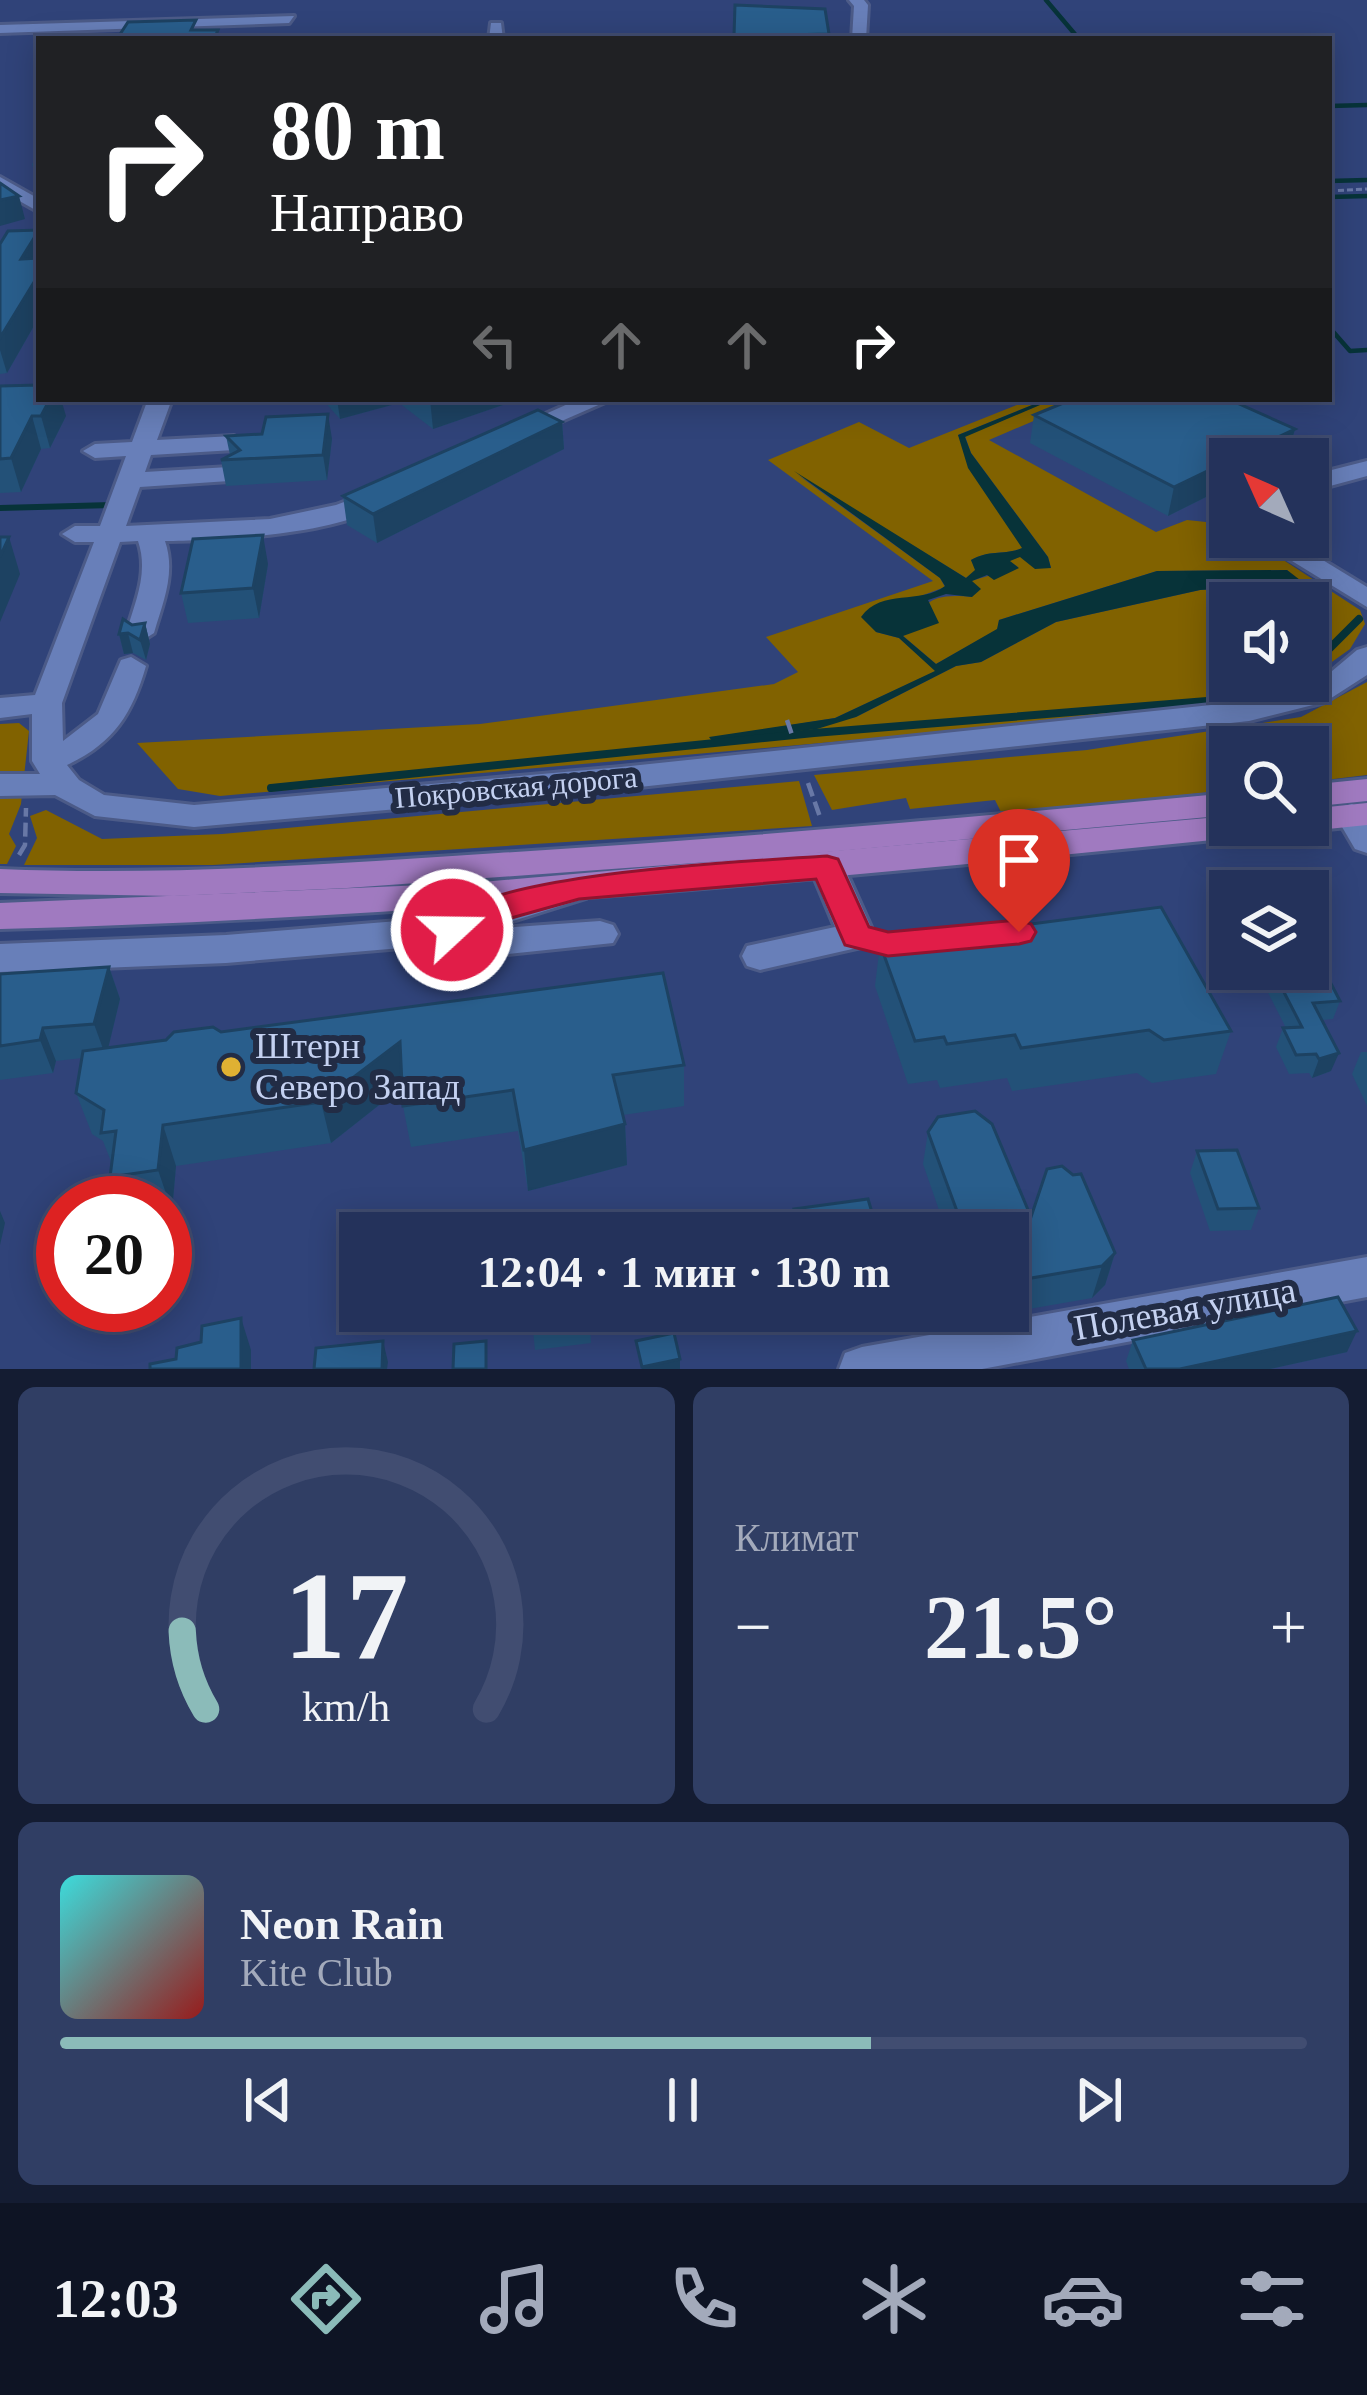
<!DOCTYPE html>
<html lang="ru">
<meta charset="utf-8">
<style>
:root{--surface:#24325b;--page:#303e64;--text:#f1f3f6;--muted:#a3aabb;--line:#414d71;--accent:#8bbbb9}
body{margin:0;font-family:"Times New Roman",serif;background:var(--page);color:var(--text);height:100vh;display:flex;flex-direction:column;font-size:45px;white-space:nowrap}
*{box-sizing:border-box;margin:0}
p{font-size:39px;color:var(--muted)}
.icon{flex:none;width:66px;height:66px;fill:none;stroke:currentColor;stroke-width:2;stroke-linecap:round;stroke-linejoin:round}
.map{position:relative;height:1369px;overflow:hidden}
.drawer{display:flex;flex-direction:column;gap:18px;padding:18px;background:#141c32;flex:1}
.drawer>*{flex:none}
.top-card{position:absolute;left:36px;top:36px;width:1296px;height:366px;border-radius:0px;box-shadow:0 6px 30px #0003,0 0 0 3px var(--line);background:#202124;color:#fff;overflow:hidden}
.needle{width:78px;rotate:315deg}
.controls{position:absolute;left:1209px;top:438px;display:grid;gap:24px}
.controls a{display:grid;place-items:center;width:120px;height:120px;border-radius:0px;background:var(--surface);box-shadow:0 6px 30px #0003,0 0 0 3px var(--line);font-size:60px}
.speed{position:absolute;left:36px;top:1176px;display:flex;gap:24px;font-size:60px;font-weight:700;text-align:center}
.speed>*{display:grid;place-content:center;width:156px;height:156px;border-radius:50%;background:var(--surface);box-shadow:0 6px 30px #0003,0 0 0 3px var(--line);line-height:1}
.speed .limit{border:18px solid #d22;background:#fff;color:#111}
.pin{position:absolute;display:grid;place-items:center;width:102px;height:102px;color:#fff;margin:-123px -51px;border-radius:50% 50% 50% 0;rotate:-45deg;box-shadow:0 0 12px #0007}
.pin .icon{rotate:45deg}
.me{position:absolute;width:132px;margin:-66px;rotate:69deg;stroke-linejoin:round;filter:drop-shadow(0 0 9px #0008)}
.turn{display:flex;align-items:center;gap:42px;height:252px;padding:0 36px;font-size:54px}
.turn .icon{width:156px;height:156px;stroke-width:2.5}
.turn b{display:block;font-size:84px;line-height:102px}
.lanes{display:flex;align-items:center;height:114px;padding:0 36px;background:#0003;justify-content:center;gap:60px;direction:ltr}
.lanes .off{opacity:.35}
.big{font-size:90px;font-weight:700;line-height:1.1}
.drawer .tile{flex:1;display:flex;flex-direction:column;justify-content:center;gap:18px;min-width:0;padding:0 42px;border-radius:18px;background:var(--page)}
.drawer .dial{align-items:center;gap:0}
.dial svg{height:312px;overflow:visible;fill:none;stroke:var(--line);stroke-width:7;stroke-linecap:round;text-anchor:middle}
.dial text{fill:var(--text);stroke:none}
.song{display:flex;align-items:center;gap:36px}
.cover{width:144px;height:144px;border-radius:18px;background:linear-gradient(135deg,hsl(180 70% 55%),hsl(0 70% 35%))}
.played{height:12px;border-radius:6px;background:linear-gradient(90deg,var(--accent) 65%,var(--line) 65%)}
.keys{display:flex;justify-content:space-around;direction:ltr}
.heat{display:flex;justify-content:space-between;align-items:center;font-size:66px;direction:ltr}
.drawer .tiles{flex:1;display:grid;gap:18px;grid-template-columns:1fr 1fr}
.tile:last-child{grid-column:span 2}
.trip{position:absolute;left:339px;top:1212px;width:690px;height:120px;border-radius:0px;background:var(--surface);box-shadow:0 6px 30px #0003,0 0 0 3px var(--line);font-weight:700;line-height:120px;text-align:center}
.menu{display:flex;height:192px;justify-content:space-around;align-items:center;background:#0e1424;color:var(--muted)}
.menu .icon{width:84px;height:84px}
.menu .active{color:var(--accent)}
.menu b{font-size:54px;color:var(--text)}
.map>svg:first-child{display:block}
.green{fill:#816200}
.water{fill:#073339}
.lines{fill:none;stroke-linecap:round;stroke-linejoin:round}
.stream-far2{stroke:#073339;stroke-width:4.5}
.stream-far1{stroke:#073339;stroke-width:6}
.stream{stroke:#073339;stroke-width:8}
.minor-casing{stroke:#4c5b88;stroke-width:6}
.major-casing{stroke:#4c5b88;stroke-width:6}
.path-far1{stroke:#6878a6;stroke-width:3;stroke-dasharray:6 3;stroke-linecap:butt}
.path{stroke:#6878a6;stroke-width:4.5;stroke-dasharray:14 6;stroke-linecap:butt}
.minor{fill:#687fb9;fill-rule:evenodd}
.major{fill:#a07ac0;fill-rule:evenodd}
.wall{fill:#235178}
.shaded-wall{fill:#1d4262}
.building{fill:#295e8c;stroke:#1d4262;stroke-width:3}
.route{fill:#e11d48;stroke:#92132f;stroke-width:3}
.poi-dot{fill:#dfb133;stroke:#222c45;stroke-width:4.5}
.labels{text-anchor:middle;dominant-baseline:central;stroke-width:12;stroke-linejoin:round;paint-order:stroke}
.street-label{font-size:30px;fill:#c4d1f1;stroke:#222c45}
.near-poi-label{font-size:36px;fill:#c4d1f1;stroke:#222c45;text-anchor:start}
.near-street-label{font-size:36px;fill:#c4d1f1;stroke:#222c45}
</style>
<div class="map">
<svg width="1367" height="1369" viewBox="0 0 1367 1369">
<rect width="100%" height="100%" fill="#304379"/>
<g class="green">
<path d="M1032,399H1047L958,435L1023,548C1003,556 991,549 971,560L976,570L966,578L798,475L940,578L945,587L918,597L876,632L899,638L936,671L835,718L710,738L856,717L956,666L981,662L1056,622L1200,590L1302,583L1287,570L1157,571L999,620L998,629L936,664L902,635C926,602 929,593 972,597L971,581L1018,567L1009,561L1021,556L1051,568L1048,557L971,453L965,436L1054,399H1085L989,440L1156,532L1187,520L1225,524L1230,527V537H1248L1360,610L1365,624L1350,649L1308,679V603H1230V681H1305L1250,699L1149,714L220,796L178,789L137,743L480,724L774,684L798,672L766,637L933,581L768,460L859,422L909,448Z"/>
<polygon points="1367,682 1367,775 1308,782 1308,747 1230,747 1230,790 1002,814 995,800 910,809 906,798 832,810 814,775 1087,750 1301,717"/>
<polygon points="19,723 29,731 21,804 9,834 16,846 7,864 0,864 0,724"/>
<polygon points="799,781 812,826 213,865 24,865 37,838 30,816 46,810 102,839 222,834"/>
</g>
<path class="water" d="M1047,399H1054L965,437L971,453L1048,557L1051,568L1035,569L1020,557L1010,561L1019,568L994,580L987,575L972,581L981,589L972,597L946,594L928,600L939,623L903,636L936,664L997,629L999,620L1157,571L1287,570L1304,583L1200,590L1056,622L981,662L956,666L856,717L817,729L712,741L709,737L835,718L935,671L899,638L876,632L861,617C882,588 920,605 945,586L940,578L794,471L966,578L975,570L971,560C991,549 1004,556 1022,548L968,468L958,435Z"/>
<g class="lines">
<g class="stream-far2">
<polyline points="1046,0 1079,39"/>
<polyline points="1329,106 1367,105"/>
<polyline points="1329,181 1367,180"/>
<polyline points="1329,197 1367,196"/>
<polyline points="1329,327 1350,351 1367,350"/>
</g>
<polyline class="stream-far1" points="0,508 112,505"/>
<g class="stream">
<polyline points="1308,670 1359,619"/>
<polyline points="271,788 814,733 1207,701 1282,681"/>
</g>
<g class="minor-casing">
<g id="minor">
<polygon points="849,0 864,0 868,5 866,39 852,39 854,6"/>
<polygon points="294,16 289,23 0,33 0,25"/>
<polygon points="491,23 501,23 503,39 489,39"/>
<polygon points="0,177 39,199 39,212 0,190"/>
<path d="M148,399H172L157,440L234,436L246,443L234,450L151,455L145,472L229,467L241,474L229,481L140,487L126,526L270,519L336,505L381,488L394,496C355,535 219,540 165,541C176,573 163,602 154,633L140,642L126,633C135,602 149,573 138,541L120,542L62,703L63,741L98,714L121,660L131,657L146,666C132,714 114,743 67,765L79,780L104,795L194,805L621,767L1249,701L1319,682L1357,650L1367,647V675L1325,702L1249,721L621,789L194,827L95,816L55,795L0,796V774H40L32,761V714L0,718V698L35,695L94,542H75L62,534L75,526H100L126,456L95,458L83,451L95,444L132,442Z"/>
<polygon points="579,399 612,399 525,437 509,437 505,432"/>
<polygon points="1367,461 1367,476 1308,492 1308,476"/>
<polygon points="1253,537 1285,537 1367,587 1367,607"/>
<polygon points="1352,804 1367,812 1367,853 1355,849 1335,815 1340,807"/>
<polygon points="827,855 839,858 844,867 875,936 870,945 760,970 747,966 742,956 747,946 835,927 810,867 815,858"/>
<polygon points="574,876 586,880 592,889 586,898 487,929 600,921 613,925 618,934 613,943 480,957 448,944 226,963 0,972 0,944 226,935 447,917"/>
<polygon points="1367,1257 1367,1297 982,1369 839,1369 845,1353 862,1347"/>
</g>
</g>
<g class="major-casing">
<g id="major">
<polygon points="1367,779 1367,801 1308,807 1308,785"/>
<path d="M1230,793V815L750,859L347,888L174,896L0,893V869C167,876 332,864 498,853C742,838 986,816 1230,793Z"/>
<polygon points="1367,803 1367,825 1308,831 1294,825 1308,825 1308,809"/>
<path d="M1230,816V825H1270L1265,833L1253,836C836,878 419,918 0,929V903L471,883Z"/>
</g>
</g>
<polyline class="path-far1" points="1329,191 1367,189"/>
<g class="path">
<polyline points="787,720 793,738"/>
<polyline points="808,783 820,817"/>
<polyline points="19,855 25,845 26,808"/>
</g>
<use href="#minor" class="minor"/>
<use href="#major" class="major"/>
</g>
<g class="wall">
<polygon points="735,5 829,34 828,39 734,39"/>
<polygon points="39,155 39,189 32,164"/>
<polygon points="39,230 39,317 7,373 0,374 0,244"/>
<polygon points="0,386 66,416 50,448 41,449 21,492 0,493"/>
<polygon points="322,399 520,399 433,429 399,403 340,419"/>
<polygon points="1034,415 1295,429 1287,457 1168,516 1030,443"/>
<polygon points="562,422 564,449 377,543 347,525 343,496"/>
<polygon points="226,436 332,439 327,480 226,486 221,460 230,455"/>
<polygon points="268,564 259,618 188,623 181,593"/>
<polygon points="145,623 150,644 146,660 133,653 124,654 119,634 132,625"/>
<polygon points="880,944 1231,1031 1216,1074 1152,1083 1137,1073 1012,1091 1007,1078 940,1088 937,1080 908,1084 875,986"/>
<polygon points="109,967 120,999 108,1048 221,1032 684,1065 684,1106 623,1115 625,1124 627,1165 528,1191 518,1131 411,1147 403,1106 402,1087 331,1143 176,1166 172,1211 165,1212 165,1203 120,1203 110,1177 112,1164 103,1141 92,1134 76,1093 82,1058 56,1061 53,1073 0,1080 0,974"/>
<polygon points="1258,969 1308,969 1340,1001 1333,1019 1322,1020 1331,1071 1312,1078 1309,1073 1289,1074 1276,1047 1283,1028 1286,1028 1257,971"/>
<polygon points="1361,1052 1367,1052 1367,1106 1352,1074"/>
<polygon points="928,1132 1031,1217 1115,1253 1105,1285 1092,1298 989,1316 982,1311 1008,1311 1008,1233 947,1233 923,1164"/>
<polygon points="1197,1151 1259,1208 1251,1230 1210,1231 1190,1173"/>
<polygon points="794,1209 878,1233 793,1233"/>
<polygon points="531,1311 589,1311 591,1343 535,1350"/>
<polygon points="1133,1340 1347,1352 1270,1369 1129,1369 1126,1361"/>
</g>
<g class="shaded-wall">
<polygon points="19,196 25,219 0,226 0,200"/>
<polygon points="39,232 39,273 21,259"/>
<polygon points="39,274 39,317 7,373 0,350 0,338"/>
<polygon points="50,399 61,399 66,416 50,448 41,416"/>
<polygon points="337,399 399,399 399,403 340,419"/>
<polygon points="430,399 520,399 433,429"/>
<polygon points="328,414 332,439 327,480 323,455"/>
<polygon points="32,416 41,449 21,492 11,458"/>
<polygon points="562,422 564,449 377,543 373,514"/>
<polygon points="1295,429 1287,457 1283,459 1233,459"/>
<polygon points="1230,460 1230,485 1168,516 1174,487"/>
<polygon points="263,535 268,564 259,618 253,588"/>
<polygon points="9,537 20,574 0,622 0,557"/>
<polygon points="145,623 150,644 146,660 140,640"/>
<polygon points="128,633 133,653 124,654 119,634"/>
<polygon points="109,967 120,999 106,1057 94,1024"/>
<polygon points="43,1028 56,1061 53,1073 40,1040"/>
<polygon points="400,1042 407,1083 331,1143 321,1102"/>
<polygon points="1339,1053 1331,1071 1312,1078 1319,1059"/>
<polygon points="625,1124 627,1165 528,1191 524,1150"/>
<polygon points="163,1125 176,1166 172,1211 158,1170"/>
<polygon points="0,1211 5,1223 0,1245"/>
<polygon points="1115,1253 1105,1285 1092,1298 1102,1266"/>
<polygon points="241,1318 251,1350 251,1369 241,1369"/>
<polygon points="1357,1331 1347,1352 1270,1369 1180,1369"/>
<polygon points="383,1341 388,1362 387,1369 382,1369"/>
<polygon points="680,1359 680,1369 642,1369 642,1367"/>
</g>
<g class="building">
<polygon points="735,5 825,9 829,34 734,36"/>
<polygon points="196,20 191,30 218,30 214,39 117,39 128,22"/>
<polygon points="0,183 19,196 0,200"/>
<polygon points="39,230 21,259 39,258 39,274 0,338 0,244 8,231"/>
<polygon points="39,385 39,399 50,399 41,416 32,416 11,458 0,459 0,386"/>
<polygon points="1073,399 1228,399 1295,429 1174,487 1034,415"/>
<polygon points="538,410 562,422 373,514 343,496"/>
<polygon points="328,414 323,455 221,460 240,450 226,436 262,434 266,417"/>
<polygon points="263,535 253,588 181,593 193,539"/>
<polygon points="0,537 9,537 0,557"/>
<polygon points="123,619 132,625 145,623 140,640 128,633 119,634"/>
<polygon points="1161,907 1231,1031 1164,1040 1149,1030 1021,1048 1015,1035 947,1044 944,1037 915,1041 880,944"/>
<polygon points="1313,949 1340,1001 1313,1003 1339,1053 1319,1059 1316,1054 1296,1055 1283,1028 1302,1027 1272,969 1308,969 1308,950"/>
<polygon points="109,967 94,1024 43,1028 40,1040 0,1046 0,974"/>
<polygon points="663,973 684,1065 613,1075 625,1124 524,1150 513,1090 403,1106 400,1042 321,1102 163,1125 158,1170 110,1177 116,1131 101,1133 104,1110 76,1093 83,1051 166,1040 174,1032 213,1027 221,1032"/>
<polygon points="975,1111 992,1124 1031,1217 1047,1169 1062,1166 1073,1175 1081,1174 1115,1253 1102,1266 1008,1282 1008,1233 965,1233 928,1132 938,1117"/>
<polygon points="1237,1150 1259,1208 1218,1209 1197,1151"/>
<polygon points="868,1199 878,1233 800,1233 794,1209"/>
<polygon points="1338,1297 1357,1331 1180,1369 1146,1369 1133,1340"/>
<polygon points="531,1311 589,1311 590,1322 532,1329"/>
<polygon points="241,1318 241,1369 150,1369 150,1364 176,1359 177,1348 201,1342 202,1326"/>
<polygon points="674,1333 680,1359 642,1367 636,1341"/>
<polygon points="383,1341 382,1369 314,1369 316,1348"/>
<polygon points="486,1341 486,1369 453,1369 454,1344"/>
</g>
<path class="route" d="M827,856L838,859L869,927L888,932L1019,920L1031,924L1036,932L1031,941L1019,944L888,956L845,945L816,879L579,899L497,922L452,942L441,938L436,930C468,872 758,861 827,856Z"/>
<circle class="poi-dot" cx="231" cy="1067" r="12"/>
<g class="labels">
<g class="street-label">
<text transform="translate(516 787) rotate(-5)">Покровская дорога</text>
</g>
<g class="near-poi-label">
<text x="255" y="1046">Штерн<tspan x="255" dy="41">Северо Запад</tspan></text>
</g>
<g class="near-street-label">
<text transform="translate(1185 1309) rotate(-10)">Полевая улица</text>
</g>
</g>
</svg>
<div class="controls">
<a><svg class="needle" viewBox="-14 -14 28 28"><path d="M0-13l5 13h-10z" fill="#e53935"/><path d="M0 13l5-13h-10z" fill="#a3aabb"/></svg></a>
<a><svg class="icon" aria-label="sound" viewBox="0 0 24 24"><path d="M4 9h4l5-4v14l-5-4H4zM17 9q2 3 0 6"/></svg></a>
<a><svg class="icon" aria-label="search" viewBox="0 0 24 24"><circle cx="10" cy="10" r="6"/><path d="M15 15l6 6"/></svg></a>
<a><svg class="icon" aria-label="layers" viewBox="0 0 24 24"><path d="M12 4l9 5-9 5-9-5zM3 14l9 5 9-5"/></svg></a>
</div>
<div class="speed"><div class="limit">20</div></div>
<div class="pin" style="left:1019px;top:932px;background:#d93025"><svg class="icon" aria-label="arrive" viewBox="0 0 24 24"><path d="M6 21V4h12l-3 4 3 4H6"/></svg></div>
<svg class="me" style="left:452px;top:930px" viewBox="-20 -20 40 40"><circle r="17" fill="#e11d48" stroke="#fff" stroke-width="3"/><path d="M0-11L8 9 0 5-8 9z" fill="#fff"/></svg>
<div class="trip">12:04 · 1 мин · 130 m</div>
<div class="top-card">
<div class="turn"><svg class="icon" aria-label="right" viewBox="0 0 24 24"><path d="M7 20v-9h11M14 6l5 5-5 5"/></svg><div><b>80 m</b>Направо</div></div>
<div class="lanes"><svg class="icon off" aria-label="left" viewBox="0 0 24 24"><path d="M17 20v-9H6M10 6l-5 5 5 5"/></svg><svg class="icon off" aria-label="ahead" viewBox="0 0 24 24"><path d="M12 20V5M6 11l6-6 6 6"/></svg><svg class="icon off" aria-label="ahead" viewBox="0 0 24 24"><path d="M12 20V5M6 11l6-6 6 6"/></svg><svg class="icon" aria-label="right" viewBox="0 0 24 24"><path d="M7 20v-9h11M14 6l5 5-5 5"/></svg></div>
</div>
</div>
<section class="drawer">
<div class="tiles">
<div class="tile dial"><svg viewBox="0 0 100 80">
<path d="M14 69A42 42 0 1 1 86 69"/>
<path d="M14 69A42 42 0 0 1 8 49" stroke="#8bbbb9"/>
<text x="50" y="56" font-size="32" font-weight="700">17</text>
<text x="50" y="72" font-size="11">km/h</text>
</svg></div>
<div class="tile"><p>Климат</p>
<div class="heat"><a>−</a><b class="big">21.5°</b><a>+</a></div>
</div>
<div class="tile">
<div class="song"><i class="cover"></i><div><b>Neon Rain</b><p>Kite Club</p></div></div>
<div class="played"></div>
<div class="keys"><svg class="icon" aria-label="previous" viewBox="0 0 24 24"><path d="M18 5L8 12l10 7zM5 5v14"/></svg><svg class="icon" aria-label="pause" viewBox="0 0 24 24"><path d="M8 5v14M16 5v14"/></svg><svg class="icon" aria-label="next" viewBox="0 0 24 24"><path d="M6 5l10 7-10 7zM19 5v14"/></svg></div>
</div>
</div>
</section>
<nav class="menu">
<b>12:03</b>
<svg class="icon active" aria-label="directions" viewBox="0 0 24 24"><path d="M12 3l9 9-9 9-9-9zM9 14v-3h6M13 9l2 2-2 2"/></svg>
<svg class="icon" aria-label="music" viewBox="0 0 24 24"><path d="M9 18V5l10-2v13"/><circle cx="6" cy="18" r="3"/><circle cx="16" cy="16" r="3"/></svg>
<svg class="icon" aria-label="phone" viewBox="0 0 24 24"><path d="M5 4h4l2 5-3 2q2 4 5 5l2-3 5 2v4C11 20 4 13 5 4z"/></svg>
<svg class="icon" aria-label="climate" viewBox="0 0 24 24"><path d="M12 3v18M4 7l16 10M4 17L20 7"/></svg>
<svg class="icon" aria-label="car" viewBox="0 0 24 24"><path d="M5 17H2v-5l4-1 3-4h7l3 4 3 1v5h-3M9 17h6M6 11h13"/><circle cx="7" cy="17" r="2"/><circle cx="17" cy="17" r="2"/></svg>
<svg class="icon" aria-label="filters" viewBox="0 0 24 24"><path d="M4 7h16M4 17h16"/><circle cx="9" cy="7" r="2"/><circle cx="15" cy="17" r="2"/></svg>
</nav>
